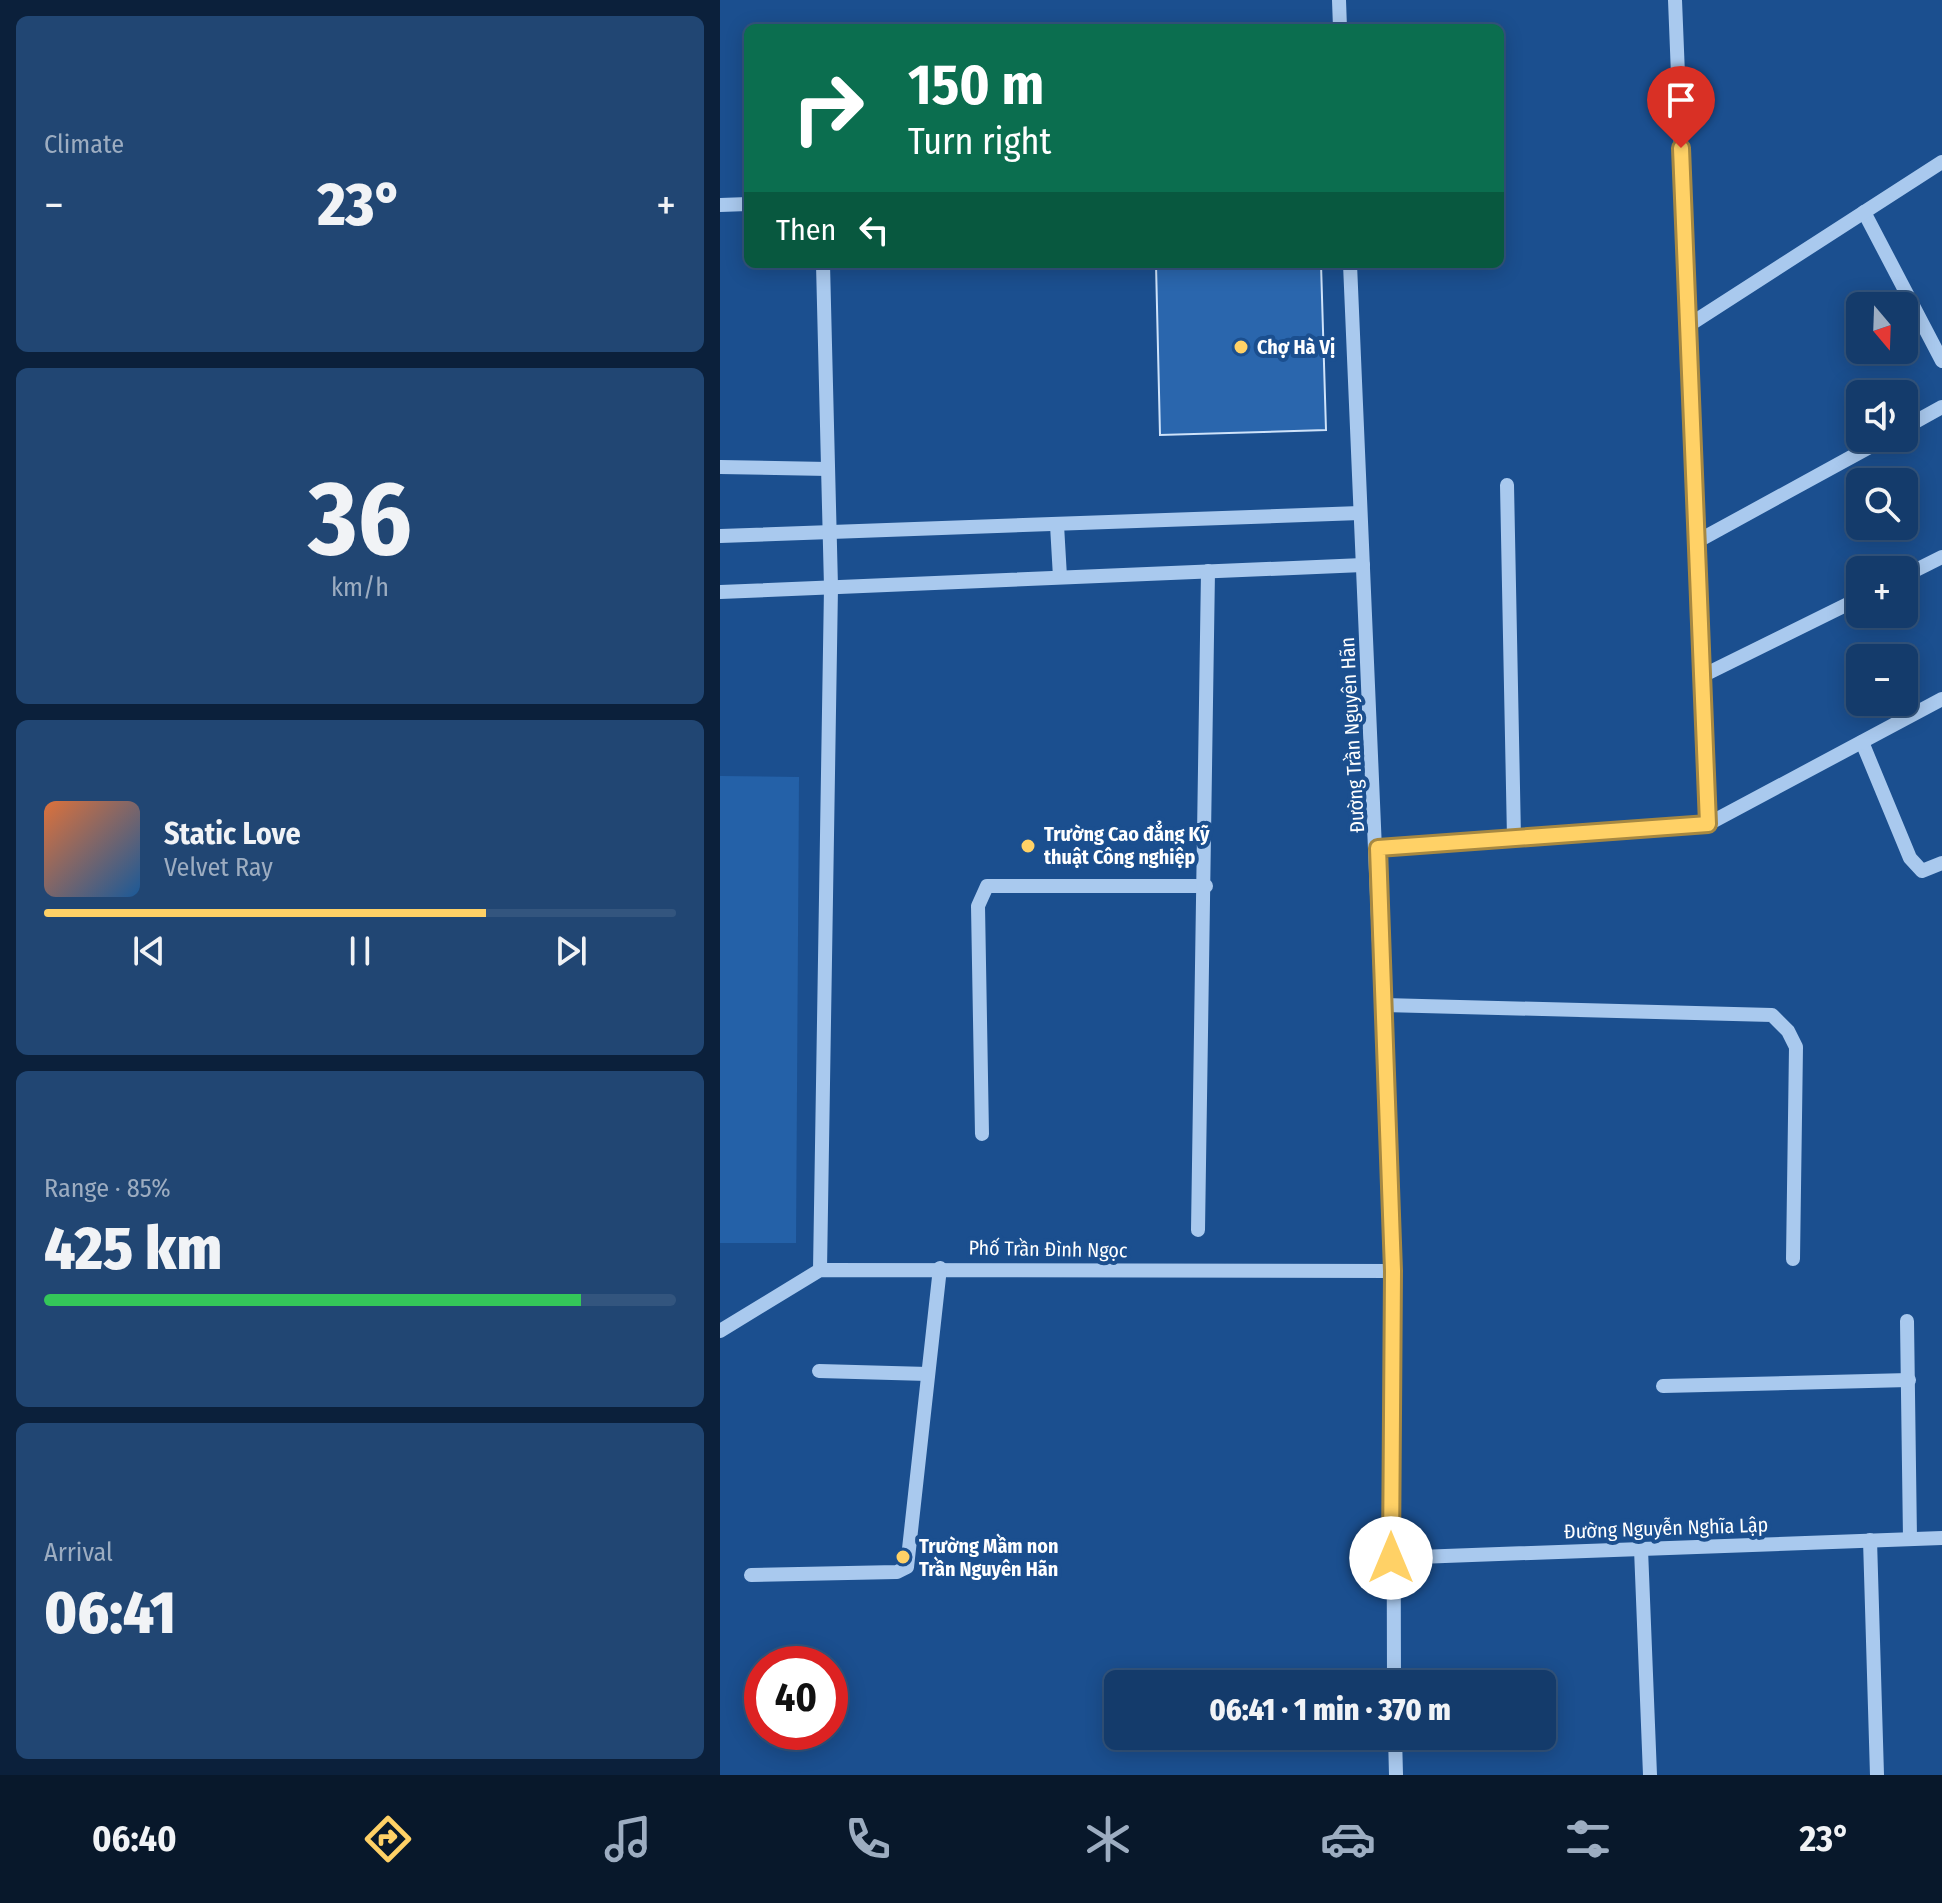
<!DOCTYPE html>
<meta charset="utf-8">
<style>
:root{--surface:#143b6b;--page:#214673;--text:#f1f3f6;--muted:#9dadc1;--line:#33557e;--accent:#ffd166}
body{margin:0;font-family:"Fira Sans Condensed",sans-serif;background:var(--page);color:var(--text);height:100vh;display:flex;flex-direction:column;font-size:30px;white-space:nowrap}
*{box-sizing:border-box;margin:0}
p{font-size:26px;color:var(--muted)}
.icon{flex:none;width:44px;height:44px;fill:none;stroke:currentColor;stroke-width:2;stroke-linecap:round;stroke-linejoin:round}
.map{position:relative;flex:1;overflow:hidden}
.side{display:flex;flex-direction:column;gap:16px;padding:16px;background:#0b203b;width:720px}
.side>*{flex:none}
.banner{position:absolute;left:24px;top:24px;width:760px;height:244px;border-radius:12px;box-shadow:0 4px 20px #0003,0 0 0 2px var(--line);background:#0b6e4f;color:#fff;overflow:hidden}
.needle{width:52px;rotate:161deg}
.tools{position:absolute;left:1126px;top:292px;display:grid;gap:16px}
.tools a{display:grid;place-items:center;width:72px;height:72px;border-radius:12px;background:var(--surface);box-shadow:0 4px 20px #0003,0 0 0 2px var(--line);font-size:40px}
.speed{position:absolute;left:24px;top:1646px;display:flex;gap:16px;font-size:40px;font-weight:700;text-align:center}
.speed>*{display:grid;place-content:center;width:104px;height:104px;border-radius:50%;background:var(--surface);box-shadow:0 4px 20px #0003,0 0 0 2px var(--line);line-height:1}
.speed .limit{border:12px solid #d22;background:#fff;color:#111}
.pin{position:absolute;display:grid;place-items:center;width:68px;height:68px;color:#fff;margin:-82px -34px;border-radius:50% 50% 50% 0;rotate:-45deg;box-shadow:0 0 8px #0007}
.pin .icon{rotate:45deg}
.me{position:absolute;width:88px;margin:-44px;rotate:0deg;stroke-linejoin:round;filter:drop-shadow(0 0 6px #0008)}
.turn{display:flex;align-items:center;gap:28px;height:168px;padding:0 32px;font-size:36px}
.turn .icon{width:104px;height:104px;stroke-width:2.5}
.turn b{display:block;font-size:56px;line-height:68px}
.then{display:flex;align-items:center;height:76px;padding:0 32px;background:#0003;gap:16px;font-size:30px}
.big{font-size:60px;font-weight:800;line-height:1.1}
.side .tile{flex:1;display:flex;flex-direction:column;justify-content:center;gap:12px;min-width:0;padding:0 28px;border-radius:12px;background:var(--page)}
.side .dial{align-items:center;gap:0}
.dial b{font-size:104px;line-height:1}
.song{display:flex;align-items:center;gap:24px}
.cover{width:96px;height:96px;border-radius:12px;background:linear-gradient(135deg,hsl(20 70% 55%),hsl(210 70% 35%))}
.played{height:8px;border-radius:4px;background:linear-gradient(90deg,var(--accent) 70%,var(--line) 70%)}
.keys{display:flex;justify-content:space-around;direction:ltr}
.heat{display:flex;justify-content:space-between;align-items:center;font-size:44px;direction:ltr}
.charge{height:12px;border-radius:6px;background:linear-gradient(90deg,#34c759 85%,var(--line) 0)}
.trip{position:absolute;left:384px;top:1670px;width:452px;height:80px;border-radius:12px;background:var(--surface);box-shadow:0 4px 20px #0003,0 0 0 2px var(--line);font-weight:800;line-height:80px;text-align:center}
.dock{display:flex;height:128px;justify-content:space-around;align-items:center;background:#08182b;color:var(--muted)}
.dock .icon{width:56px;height:56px}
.dock .on{color:var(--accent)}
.dock b{font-size:36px;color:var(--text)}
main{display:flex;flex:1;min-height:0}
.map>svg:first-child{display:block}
.green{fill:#2461a8}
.building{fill:#2a66ad;stroke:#cfe3fa;stroke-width:2}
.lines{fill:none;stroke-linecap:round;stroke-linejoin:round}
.minor{stroke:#a9c9ee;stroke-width:14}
.route-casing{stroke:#a68842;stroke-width:20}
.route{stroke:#ffd166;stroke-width:14}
.poi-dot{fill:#ffd166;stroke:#1b4f8f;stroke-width:3}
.labels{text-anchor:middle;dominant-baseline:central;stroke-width:8;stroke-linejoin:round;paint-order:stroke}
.poi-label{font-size:20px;font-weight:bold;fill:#fff;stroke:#1b4f8f;text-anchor:start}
.street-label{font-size:20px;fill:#fff;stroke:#1b4f8f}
</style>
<main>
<section class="side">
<div class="tile"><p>Climate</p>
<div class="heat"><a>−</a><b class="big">23°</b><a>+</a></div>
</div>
<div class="tile dial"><b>36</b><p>km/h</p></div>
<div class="tile">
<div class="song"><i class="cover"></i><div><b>Static Love</b><p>Velvet Ray</p></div></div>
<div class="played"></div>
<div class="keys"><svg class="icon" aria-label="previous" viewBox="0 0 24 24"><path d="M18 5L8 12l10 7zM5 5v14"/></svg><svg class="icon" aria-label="pause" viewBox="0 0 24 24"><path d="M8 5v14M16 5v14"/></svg><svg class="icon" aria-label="next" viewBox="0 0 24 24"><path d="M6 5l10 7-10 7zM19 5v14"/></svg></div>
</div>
<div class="tile"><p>Range · 85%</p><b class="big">425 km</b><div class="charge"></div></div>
<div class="tile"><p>Arrival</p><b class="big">06:41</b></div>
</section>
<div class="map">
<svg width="1222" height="1775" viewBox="0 0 1222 1775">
<rect width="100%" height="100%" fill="#1b4f8f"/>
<polygon class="green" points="0,776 79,777 76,1243 0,1243"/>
<polygon class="building" points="436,264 601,264 606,430 440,435"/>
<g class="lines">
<g class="minor">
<polyline points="619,0 620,28"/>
<polyline points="955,0 988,824"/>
<polyline points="0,205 28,204"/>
<polyline points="1144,212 1222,361"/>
<polyline points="630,264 673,1271 674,1684"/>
<polyline points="969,325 1222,162"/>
<polyline points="1184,428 1222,407"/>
<polyline points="0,467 108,469"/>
<polyline points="787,485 794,838"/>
<polyline points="337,525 340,577"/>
<polyline points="0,536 640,513"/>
<polyline points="976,542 1166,438"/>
<polyline points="1184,576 1222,557"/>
<polyline points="0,592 643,565"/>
<polyline points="982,676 1140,598"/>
<polyline points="1142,742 1190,858 1202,871 1222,863"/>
<polyline points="658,848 988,824 1222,699"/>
<polyline points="664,1005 1052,1015 1068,1031 1076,1047 1073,1259"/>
<polyline points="262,1134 258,906 267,886 486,886"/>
<polyline points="478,1230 488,571"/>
<polyline points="100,1270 111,587 103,264"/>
<polyline points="1187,1321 1190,1539"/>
<polyline points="0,1331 100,1270 673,1271"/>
<polyline points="99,1371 208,1374"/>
<polyline points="943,1386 1189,1380"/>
<polyline points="1150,1540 1157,1775"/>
<polyline points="921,1549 930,1775"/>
<polyline points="671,1558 1222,1538"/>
<polyline points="31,1575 177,1572 187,1567 220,1268"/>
<polyline points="675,1736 676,1775"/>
</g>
</g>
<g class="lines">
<g class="route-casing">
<polyline id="route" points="671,1558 673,1271 658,848 988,824 961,148"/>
</g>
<use href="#route" class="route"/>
</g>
<g class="poi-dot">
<circle cx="521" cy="347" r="8"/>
<circle cx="308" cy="846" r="8"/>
<circle cx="183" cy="1557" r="8"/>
</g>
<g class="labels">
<g class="poi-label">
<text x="537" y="347">Chợ Hà Vị</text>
<text x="324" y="834">Trường Cao đẳng Kỹ<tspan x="324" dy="23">thuật Công nghiệp</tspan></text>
<text x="199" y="1546">Trường Mầm non<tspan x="199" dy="23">Trần Nguyên Hãn</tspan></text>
</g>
<g class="street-label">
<text transform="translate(632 735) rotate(-93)">Đường Trần Nguyên Hãn</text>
<text transform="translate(328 1249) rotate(1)">Phố Trần Đình Ngọc</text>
<text transform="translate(946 1528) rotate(-2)">Đường Nguyễn Nghĩa Lập</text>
</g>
</g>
</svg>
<div class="tools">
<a><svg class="needle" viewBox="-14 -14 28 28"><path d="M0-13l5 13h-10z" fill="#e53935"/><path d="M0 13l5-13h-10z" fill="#9dadc1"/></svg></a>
<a><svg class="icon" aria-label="sound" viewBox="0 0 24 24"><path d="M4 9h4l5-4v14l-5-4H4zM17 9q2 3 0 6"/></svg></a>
<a><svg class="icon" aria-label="search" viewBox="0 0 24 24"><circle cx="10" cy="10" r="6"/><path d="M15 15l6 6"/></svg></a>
<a>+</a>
<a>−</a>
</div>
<div class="speed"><div class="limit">40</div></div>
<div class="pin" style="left:961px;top:148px;background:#d93025"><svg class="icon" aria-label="arrive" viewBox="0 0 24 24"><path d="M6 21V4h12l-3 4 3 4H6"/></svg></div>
<svg class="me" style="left:671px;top:1558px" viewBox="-20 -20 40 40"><circle r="19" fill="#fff"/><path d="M0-13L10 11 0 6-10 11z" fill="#ffd166"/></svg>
<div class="trip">06:41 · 1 min · 370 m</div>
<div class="banner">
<div class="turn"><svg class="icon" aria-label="right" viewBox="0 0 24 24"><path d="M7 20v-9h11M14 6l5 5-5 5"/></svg><div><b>150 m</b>Turn right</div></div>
<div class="then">Then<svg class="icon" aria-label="left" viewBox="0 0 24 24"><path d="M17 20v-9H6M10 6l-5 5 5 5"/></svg></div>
</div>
</div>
</main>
<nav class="dock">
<b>06:40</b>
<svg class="icon on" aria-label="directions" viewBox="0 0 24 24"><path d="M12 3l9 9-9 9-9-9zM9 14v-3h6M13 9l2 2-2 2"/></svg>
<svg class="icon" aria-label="music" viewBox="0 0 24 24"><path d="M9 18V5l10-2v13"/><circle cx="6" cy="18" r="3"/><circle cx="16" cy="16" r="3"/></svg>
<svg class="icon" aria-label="phone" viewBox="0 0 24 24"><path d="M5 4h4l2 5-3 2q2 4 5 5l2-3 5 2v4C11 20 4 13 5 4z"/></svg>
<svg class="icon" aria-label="climate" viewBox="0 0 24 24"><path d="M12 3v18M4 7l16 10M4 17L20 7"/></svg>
<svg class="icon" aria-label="car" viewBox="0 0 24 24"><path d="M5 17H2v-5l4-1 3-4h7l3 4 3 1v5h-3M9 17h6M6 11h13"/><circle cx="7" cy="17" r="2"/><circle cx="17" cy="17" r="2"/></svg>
<svg class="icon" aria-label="filters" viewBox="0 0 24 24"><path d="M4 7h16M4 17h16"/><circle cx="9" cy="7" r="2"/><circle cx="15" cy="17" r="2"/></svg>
<b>23°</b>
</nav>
